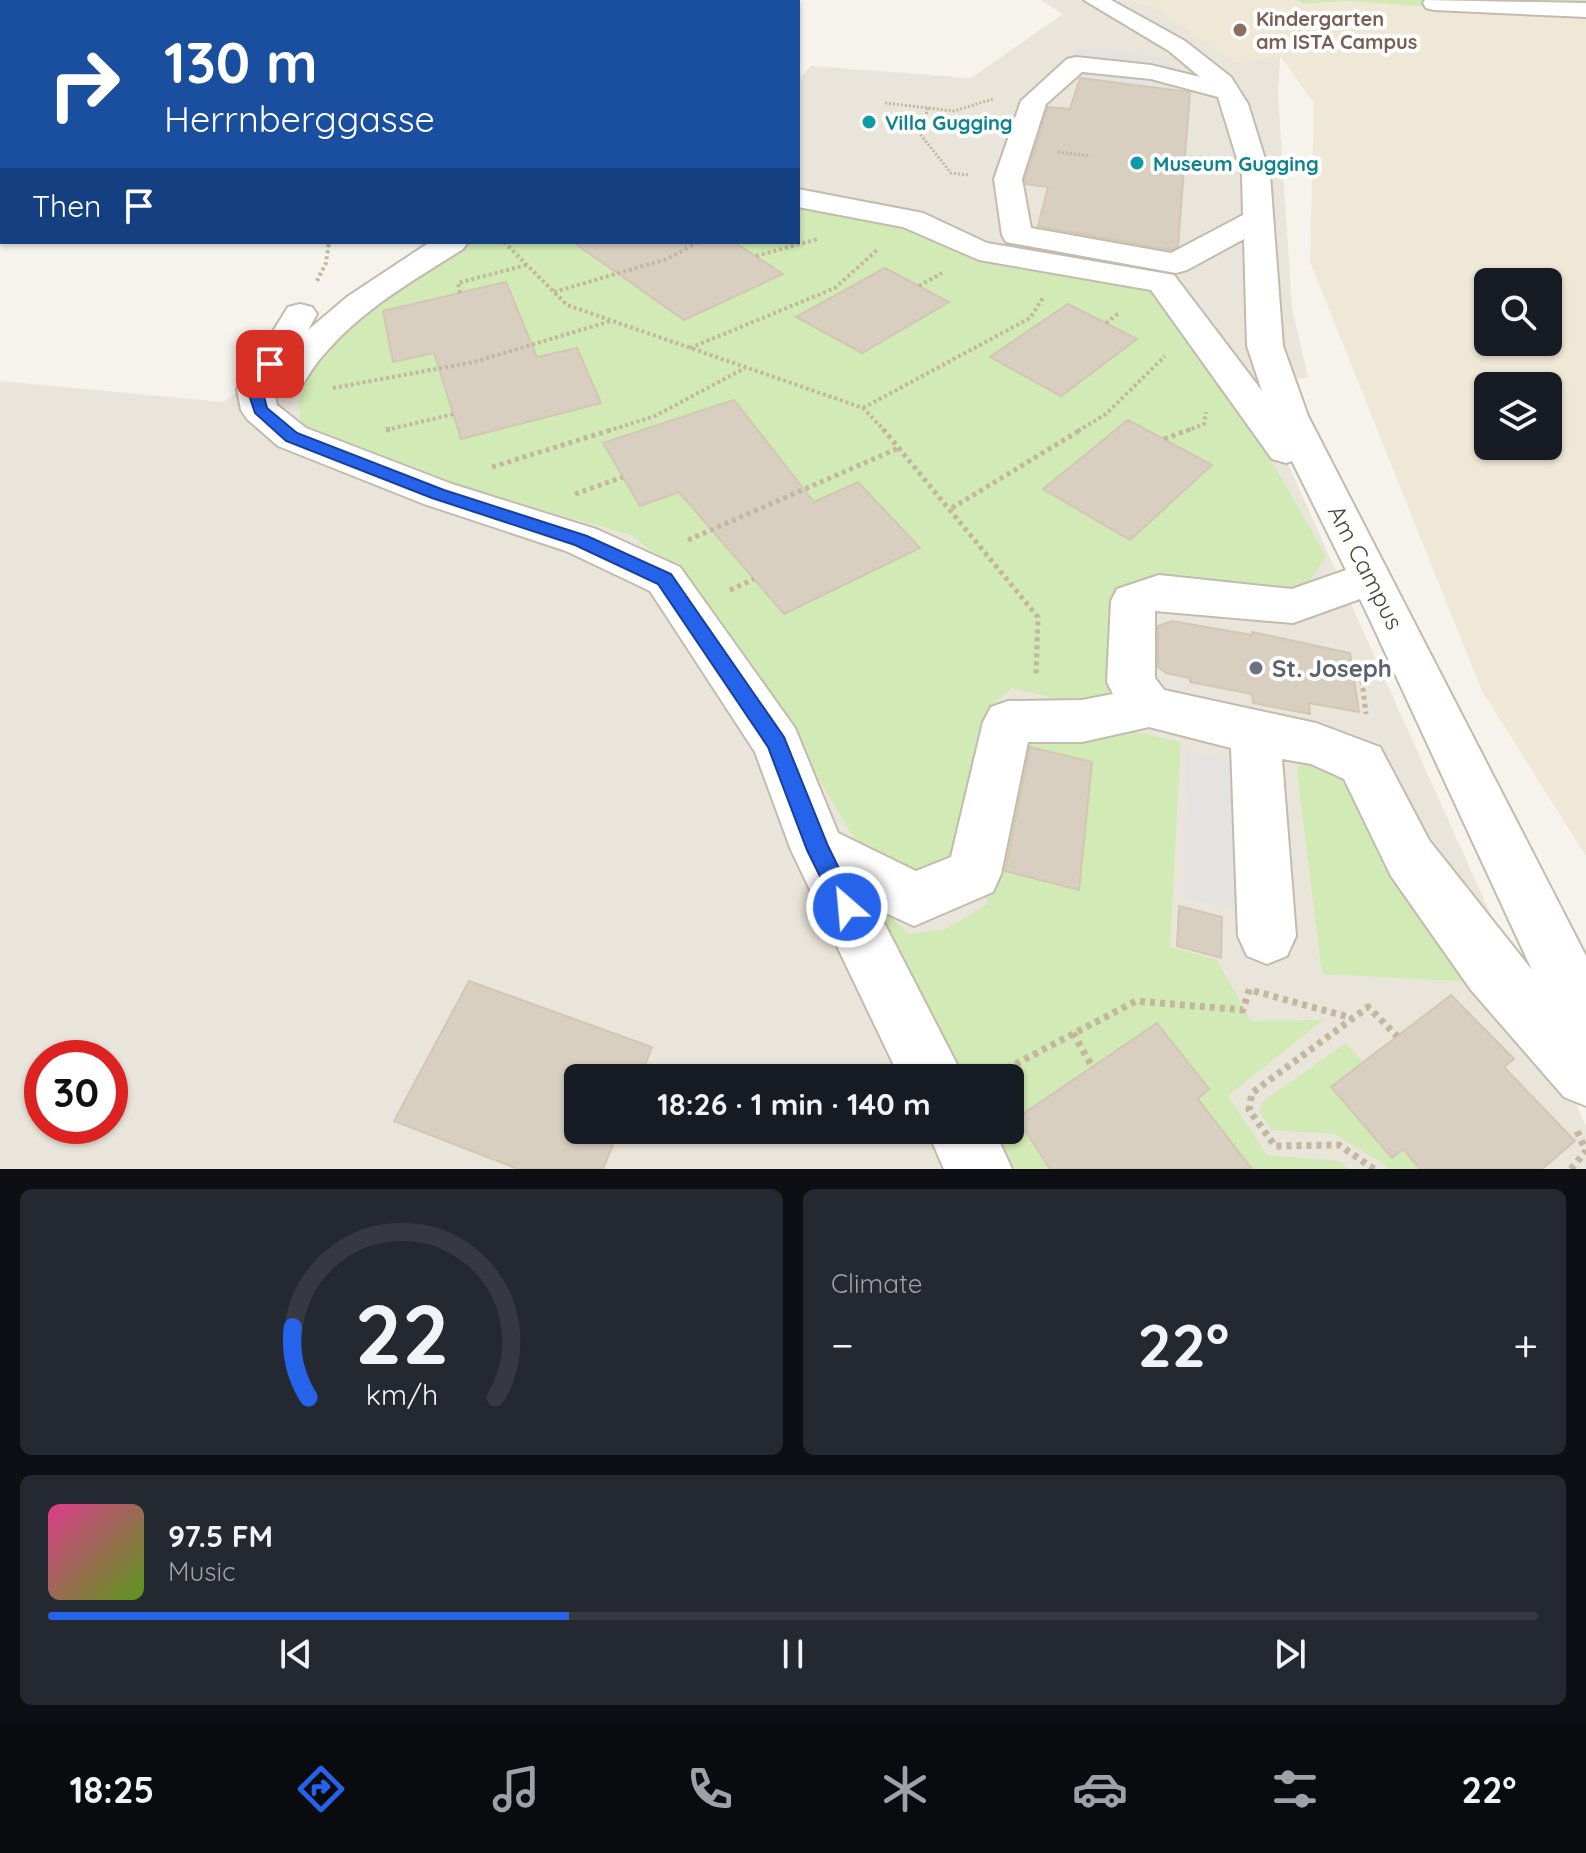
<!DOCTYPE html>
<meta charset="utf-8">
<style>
:root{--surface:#171b24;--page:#242831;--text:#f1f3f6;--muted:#9ea1a6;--line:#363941;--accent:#2563eb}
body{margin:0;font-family:Quicksand,sans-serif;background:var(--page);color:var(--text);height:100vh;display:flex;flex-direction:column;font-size:30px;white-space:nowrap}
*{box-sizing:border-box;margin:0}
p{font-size:26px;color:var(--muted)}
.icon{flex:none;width:44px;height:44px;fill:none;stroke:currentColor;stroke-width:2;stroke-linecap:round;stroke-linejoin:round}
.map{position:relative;height:1169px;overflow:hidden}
.sheet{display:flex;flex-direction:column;gap:20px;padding:20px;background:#0d0f14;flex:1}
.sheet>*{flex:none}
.guide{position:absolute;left:0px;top:0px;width:800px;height:244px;box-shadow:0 2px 6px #0004;background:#1a4fa0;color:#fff;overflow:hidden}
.buttons{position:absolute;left:1474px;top:268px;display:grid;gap:16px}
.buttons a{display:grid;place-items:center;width:88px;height:88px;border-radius:12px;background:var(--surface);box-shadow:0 2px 6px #0004;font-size:40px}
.speed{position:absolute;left:24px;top:1040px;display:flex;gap:16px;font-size:40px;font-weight:700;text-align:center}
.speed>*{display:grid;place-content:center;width:104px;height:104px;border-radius:50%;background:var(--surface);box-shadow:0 2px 6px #0004;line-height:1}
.speed .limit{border:12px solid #d22;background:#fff;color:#111}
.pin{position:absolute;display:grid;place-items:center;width:68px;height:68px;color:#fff;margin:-34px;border-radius:16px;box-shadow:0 4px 12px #0006}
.me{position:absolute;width:88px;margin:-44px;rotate:333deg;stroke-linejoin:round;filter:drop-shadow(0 0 6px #0008)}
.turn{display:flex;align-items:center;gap:28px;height:168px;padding:0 32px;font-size:36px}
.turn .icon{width:104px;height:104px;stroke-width:2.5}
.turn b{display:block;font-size:56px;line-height:68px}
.then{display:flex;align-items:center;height:76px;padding:0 32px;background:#0003;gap:16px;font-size:30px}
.big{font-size:60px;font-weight:700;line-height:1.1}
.sheet .card{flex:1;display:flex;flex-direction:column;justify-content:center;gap:12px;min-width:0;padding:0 28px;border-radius:12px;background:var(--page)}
.sheet .dial{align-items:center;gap:0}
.dial svg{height:208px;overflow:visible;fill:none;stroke:var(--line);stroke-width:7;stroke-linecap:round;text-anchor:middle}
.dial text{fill:var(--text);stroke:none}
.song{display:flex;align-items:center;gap:24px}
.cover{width:96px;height:96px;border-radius:12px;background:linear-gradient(135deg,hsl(330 70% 55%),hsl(90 70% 35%))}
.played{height:8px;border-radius:4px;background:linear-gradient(90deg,var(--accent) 35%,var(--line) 35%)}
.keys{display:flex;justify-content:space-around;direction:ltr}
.heat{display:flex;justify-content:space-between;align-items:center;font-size:44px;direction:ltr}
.sheet .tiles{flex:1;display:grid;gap:20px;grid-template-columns:1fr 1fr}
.card:last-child{grid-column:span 2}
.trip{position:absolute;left:564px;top:1064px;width:460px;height:80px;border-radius:12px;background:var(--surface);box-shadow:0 2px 6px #0004;font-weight:700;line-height:80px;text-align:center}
.menu{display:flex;height:128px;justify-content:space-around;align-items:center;background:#090b0e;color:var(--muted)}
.menu .icon{width:56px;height:56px}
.menu .active{color:var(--accent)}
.menu b{font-size:36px;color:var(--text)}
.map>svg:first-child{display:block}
.residential{fill:#eae5da;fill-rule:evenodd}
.education{fill:#efe8d6;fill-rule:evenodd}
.green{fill:#d2eab5}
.parking{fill:#e5e3e0}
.building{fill:#d8cfc1;stroke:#d3c7b4;stroke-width:2}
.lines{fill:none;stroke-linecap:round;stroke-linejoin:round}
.minor-casing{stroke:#c2bbae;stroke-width:4}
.path-far3{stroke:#c4b79f;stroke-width:3;stroke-dasharray:2 2;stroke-linecap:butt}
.path-far2{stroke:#c4b79f;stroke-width:4;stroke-dasharray:3 3;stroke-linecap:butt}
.path-far1{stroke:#c4b79f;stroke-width:5;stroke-dasharray:4 4;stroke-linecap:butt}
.path{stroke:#c4b79f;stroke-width:7;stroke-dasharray:5 5;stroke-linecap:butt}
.minor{fill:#fff;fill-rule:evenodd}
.route{fill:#2563eb;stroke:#184099;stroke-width:2}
.education-dot{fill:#8d6e63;stroke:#fff;stroke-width:3}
.culture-dot{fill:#0f9aa8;stroke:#fff;stroke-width:3}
.worship-dot{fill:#6b7280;stroke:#fff;stroke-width:3}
.labels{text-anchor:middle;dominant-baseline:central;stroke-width:8;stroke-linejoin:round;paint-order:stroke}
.far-education-label{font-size:20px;font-weight:bold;fill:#785e54;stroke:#fff;text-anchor:start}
.far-culture-label{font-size:20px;font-weight:bold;fill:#0d838f;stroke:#fff;text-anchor:start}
.street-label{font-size:24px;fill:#4b4439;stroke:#fff}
.worship-label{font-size:24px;font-weight:bold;fill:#5b616d;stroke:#fff;text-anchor:start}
</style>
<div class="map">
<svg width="1586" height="1169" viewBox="0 0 1586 1169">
<rect width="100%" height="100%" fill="#f6f3ec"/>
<path class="residential" d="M1041,0H1296L1304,4L1280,56L1278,95L1292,308L1308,378L1251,382L1586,1126V1169H0V381L223,402L454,242H798V80L811,66L971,78L1063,14ZM42,1058H110V1126H42ZM578,1078H1010V1130H578Z"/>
<path class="education" d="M1118,0H1296L1304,4L1347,1L1586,14V856L1482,691L1310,262L1314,103L1280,56L1236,63L1151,5ZM1488,282H1548V342H1488ZM1488,386H1548V446H1488Z"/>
<g class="green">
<polygon points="1296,0 1586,0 1586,18 1347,1 1304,4"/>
<polygon points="798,204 910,225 993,264 1107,277 1149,289 1180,321 1281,477 1326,556 1307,586 1243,590 1125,588 1111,697 1065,701 1012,688 989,708 957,850 940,877 910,875 855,840 770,697 689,582 631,535 365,460 303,434 298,401 311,369 373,304 463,242 798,242"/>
<polygon points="1138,732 1181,742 1170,947 1217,960 1251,1021 1323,1020 1228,1096 1267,1155 1339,1161 1348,1169 991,1169 974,1130 1010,1130 1010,1078 950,1078 868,896 909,934 946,929 987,904 989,867 1010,742"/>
<polygon points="1302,756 1333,759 1476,982 1322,974 1297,772"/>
<polygon points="1346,1043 1364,1063 1331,1088 1392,1158 1403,1149 1420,1169 1388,1169 1384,1164 1334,1134 1271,1130 1259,1111 1263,1101"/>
</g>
<g class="parking">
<polygon points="1099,47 1155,57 1191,74 1190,91 1077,78 1060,69 1078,58 1071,53 1079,49"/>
<polygon points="1187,750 1238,762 1238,909 1182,898"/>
</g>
<g class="building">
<polygon points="1080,78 1190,92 1178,246 1171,250 1038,226 1048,187 1026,184 1025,179 1048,107 1070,109"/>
<polygon points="573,242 734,242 783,274 684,320"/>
<polygon points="885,268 949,302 862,353 796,317"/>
<polygon points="506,282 537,357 577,348 601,403 461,439 434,353 393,362 383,311"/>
<polygon points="1068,304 1137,339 1061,396 990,357"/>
<polygon points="734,400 814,502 858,482 920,548 784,614 679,492 640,506 603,443"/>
<polygon points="1128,420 1212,465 1130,540 1043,489"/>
<polygon points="1172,621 1252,635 1252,632 1350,653 1359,712 1309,703 1310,714 1253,703 1252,694 1190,682 1190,678 1166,673 1158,667 1158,626"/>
<polygon points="1030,747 1092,762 1079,890 1005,871"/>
<polygon points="1179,906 1222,917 1221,958 1177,946"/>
<polygon points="469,981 652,1047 640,1078 578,1078 578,1130 619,1130 603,1169 518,1169 394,1121"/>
<polygon points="1451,995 1514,1059 1504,1067 1575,1141 1542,1169 1420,1169 1403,1149 1392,1158 1331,1087"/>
<polygon points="1157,1023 1209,1089 1198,1099 1252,1169 1050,1169 1017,1118"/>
</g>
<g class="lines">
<g class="minor-casing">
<g id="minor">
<path d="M1084,0H1111L1185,41L1231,77L1248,104L1270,175L1283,346L1308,416L1586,956V1106L1564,1097L1471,990L1391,876L1344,779L1311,764L1282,759L1296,936L1287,956L1267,964L1247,956L1238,936L1231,748L1149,727L1082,742H1028L1001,874L993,892L914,926L877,909L964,1078H900L791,850L755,752L650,591L566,551L424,504L278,446L247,419L241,410L237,389L288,307L300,304L312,307L317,314L308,330L347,297L430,242H468L463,249C416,279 364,308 327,351C315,363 307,378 298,392L285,395L274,393L277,405L306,428L452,484L596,529L680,567L795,728L838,833L916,871L951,857L983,722L991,707L1008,701L1082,700L1113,694L1107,682L1111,601L1117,589L1159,575L1292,589L1346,570L1292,461L1286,463L1272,459L1151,290L979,260L903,227L798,207V189L923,213L987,243L1174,275L1262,391L1247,346L1244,239L1187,270L1176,273L1017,244L1006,242L1002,235L994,179L1021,101L1067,59L1076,57L1151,65L1200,77L1169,51ZM1082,72L1151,79L1218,97L1242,175L1243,215L1171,253L1031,228L1022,179L1046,104ZM1360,599L1371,622L1532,970L1429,840L1380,747L1316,723L1164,690L1155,678V611L1293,623Z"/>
<polygon points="1425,0 1586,3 1586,17 1434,10 1426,8 1423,3"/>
<polygon points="927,1130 994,1130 1012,1169 944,1169"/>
</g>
</g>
<g class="path-far3">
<polyline points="885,103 954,111 993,99"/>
<polyline points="928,108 920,134 951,173 969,175"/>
<polyline points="1058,152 1090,156"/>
</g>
<g class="path-far2">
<polyline points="504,242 567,305 863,408 885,431"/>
<polyline points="756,256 818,239"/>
<polyline points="317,281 326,263 329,242"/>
<polyline points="919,286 942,273"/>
<polyline points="554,292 667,259 698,242"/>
<polyline points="460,293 458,283 526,265"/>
<polyline points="1106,323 1119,313"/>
<polyline points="690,348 835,288 877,250"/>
<polyline points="333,388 474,362 611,321"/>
<polyline points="863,408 1030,318 1044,296"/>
<polyline points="386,430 454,414"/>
<polyline points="608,431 655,416 745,368"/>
<polyline points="1078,431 1106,414 1165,356"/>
<polyline points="1186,431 1204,424 1206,412"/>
</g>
<g class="path-far1">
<polyline points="883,429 1038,617 1036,676"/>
<polyline points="386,430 391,429"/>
<polyline points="1164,439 1191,429"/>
<polyline points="492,467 614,429"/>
<polyline points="575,494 623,477"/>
<polyline points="952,508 1082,429"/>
<polyline points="688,540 901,447"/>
<polyline points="730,590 754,579"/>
<polyline points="1360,664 1366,714"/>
</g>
<g class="path">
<polyline points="1254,991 1352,1018"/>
<polyline points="1073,1033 1093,1068"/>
<polyline points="989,1078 1136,1001 1243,1010 1250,987"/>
<polyline points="1374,1169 1339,1145 1275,1146 1249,1110 1252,1093 1368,1007 1397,1036"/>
<polyline points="1571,1169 1586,1151 1576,1129"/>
</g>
<use href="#minor" class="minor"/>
</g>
<polygon class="route" points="270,359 277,364 262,389 267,408 297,433 444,490 587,536 671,574 784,737 828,846 858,907 855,915 847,918 839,915 807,850 768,747 658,584 575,545 432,498 286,441 255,413 247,389 265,361"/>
<circle class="education-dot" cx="1240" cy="30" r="8"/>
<g class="culture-dot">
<circle cx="869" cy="122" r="8"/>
<circle cx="1137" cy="163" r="8"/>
</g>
<circle class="worship-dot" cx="1256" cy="668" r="8"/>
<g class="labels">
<g class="far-education-label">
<text x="1256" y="18">Kindergarten<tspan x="1256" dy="23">am ISTA Campus</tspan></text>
</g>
<g class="far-culture-label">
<text x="885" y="122">Villa Gugging</text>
<text x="1153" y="163">Museum Gugging</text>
</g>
<g class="street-label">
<text transform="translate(1366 567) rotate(63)">Am Campus</text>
</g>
<g class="worship-label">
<text x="1272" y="668">St. Joseph</text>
</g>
</g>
</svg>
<div class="buttons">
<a><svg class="icon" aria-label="search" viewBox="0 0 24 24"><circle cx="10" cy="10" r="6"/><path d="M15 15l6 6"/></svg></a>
<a><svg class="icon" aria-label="layers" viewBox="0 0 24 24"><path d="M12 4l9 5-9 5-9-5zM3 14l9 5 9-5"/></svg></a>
</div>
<div class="speed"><div class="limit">30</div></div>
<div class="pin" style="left:270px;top:364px;background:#d93025"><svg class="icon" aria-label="arrive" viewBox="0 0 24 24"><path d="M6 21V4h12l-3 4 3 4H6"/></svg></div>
<svg class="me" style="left:847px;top:907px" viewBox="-20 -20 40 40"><circle r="17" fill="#2563eb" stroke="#fff" stroke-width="3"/><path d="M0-11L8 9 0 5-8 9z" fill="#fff"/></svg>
<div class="trip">18:26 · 1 min · 140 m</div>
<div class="guide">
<div class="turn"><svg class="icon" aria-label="right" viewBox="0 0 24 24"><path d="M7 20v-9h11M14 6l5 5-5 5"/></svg><div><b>130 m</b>Herrnberggasse</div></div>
<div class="then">Then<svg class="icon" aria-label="arrive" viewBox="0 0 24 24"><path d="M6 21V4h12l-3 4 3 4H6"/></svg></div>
</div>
</div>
<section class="sheet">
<div class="tiles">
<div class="card dial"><svg viewBox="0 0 100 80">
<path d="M14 69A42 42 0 1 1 86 69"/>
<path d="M14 69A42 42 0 0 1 8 42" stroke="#2563eb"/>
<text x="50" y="56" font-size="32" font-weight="700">22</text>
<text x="50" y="72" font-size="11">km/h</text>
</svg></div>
<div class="card"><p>Climate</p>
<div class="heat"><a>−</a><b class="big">22°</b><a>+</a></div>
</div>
<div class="card">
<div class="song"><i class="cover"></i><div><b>97.5 FM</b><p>Music</p></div></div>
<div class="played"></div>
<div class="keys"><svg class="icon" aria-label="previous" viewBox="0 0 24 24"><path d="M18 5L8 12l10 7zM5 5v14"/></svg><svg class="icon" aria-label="pause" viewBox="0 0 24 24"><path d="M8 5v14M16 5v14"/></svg><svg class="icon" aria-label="next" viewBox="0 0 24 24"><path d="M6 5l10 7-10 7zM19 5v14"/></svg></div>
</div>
</div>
</section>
<nav class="menu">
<b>18:25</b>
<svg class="icon active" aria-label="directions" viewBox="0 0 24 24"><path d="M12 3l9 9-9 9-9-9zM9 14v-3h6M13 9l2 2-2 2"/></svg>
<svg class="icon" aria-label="music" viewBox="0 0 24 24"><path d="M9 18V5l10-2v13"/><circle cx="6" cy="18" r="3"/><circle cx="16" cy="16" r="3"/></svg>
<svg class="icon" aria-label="phone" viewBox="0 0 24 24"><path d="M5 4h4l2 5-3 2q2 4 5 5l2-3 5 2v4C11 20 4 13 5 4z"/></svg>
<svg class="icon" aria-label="climate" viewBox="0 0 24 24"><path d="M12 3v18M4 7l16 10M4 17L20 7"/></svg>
<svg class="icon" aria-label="car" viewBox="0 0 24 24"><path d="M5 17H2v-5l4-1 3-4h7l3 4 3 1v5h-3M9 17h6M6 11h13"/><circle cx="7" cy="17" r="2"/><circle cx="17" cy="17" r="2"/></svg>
<svg class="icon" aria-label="filters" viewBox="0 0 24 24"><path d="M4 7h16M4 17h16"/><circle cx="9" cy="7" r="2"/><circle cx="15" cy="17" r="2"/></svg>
<b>22°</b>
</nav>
